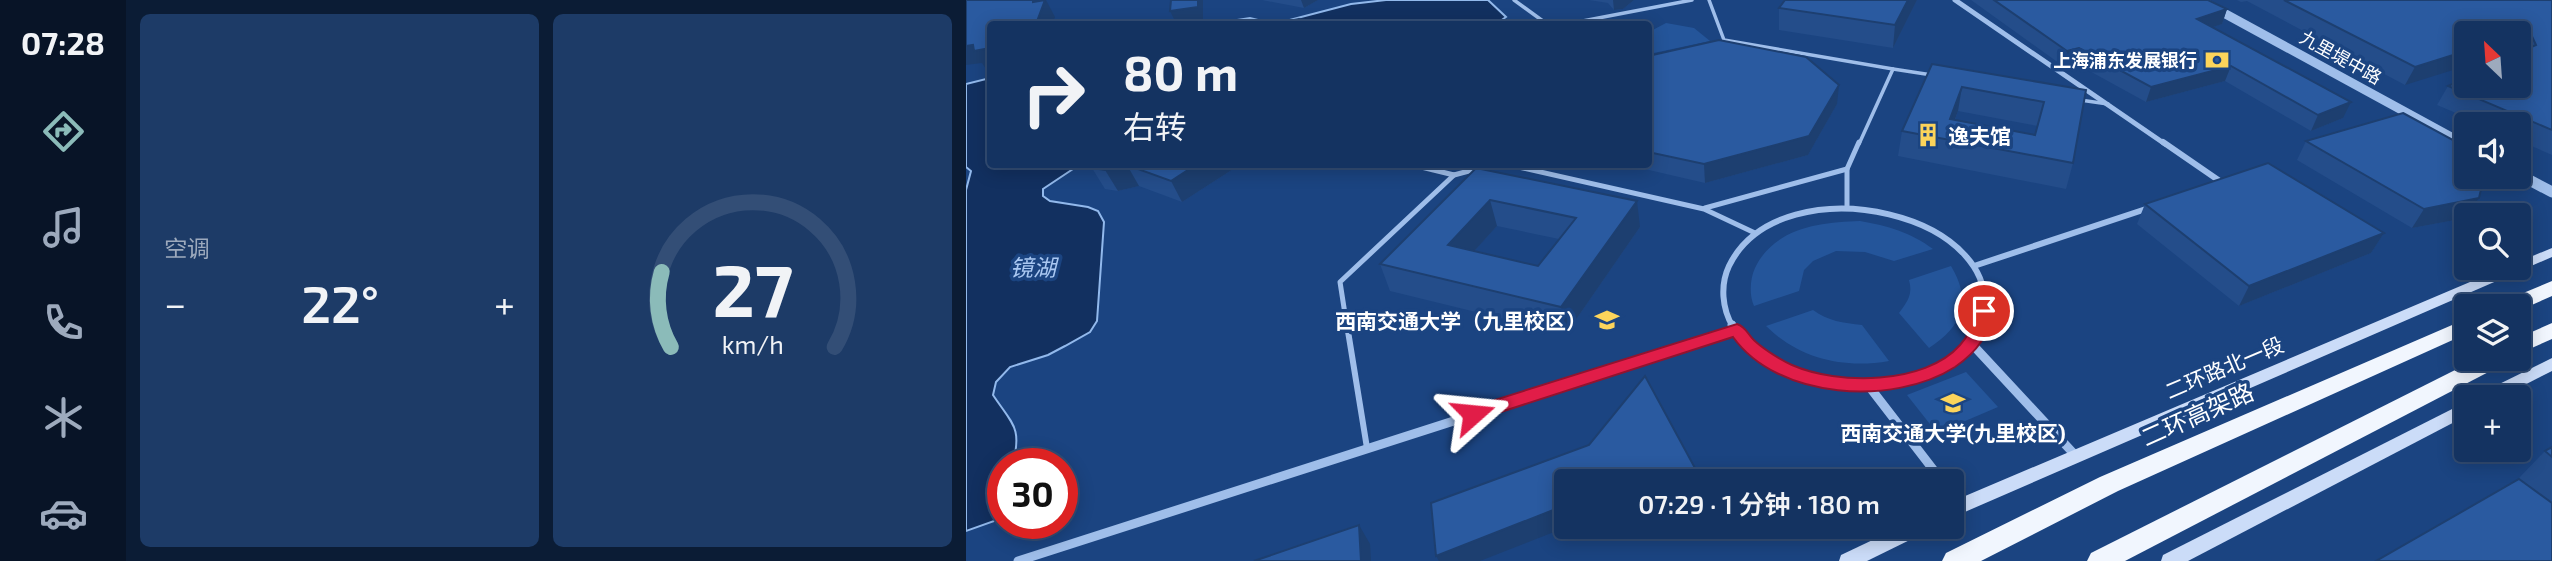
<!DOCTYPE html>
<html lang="zh">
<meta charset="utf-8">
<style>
:root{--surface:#143361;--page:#1d3b67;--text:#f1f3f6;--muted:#9daabd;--line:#334e76;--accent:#8bbbb9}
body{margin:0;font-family:"Exo 2","Noto Sans SC",sans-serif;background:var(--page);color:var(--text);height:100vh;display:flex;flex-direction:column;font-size:26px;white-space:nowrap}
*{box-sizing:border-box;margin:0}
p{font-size:23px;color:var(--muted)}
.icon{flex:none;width:38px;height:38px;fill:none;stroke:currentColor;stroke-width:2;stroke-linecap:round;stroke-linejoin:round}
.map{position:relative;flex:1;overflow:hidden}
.panel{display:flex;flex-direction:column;gap:14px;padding:14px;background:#0b1c35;width:840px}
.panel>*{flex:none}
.top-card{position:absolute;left:21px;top:21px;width:665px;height:147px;border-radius:7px;box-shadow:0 4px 18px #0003,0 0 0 2px var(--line);background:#143361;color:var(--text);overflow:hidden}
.needle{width:46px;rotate:335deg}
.tools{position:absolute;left:1488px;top:21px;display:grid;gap:14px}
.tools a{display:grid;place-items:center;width:77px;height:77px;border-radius:7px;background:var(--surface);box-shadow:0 4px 18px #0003,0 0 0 2px var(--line);font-size:35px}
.speed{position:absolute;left:21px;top:448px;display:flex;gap:14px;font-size:35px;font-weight:700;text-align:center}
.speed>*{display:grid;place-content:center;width:91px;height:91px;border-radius:50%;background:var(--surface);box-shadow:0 4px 18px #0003,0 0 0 2px var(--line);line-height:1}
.speed .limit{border:10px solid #d22;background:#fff;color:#111}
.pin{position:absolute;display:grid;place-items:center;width:60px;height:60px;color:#fff;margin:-30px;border:4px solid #fff;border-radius:50%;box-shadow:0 2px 7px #0007}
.me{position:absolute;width:77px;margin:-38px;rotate:72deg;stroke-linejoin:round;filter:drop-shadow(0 0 5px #0008)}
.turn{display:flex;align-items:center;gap:24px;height:147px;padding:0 21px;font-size:32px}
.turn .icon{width:91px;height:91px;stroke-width:2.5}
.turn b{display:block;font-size:49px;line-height:60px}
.big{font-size:52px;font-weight:600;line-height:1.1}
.panel .card{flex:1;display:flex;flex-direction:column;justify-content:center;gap:10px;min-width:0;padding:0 24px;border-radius:10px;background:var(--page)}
.panel .dial{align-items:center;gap:0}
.dial svg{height:182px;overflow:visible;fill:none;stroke:var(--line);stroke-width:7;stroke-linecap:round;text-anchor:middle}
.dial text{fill:var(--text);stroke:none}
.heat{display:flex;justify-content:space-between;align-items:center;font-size:38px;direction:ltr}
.panel .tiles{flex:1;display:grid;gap:14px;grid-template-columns:repeat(2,1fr)}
.trip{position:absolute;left:588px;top:469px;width:410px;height:70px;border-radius:7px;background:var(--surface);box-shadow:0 4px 18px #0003,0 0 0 2px var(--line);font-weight:600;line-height:70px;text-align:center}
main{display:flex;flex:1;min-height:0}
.tabs{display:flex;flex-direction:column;width:126px;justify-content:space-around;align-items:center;background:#081427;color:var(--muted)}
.tabs .icon{width:49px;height:49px}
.tabs .active{color:var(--accent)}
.tabs b{font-size:32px;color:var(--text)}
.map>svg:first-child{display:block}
.green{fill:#24559a}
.water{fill:#123060;stroke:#92b9ec;stroke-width:2}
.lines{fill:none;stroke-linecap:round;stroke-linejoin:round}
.service-far2{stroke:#9fbeea;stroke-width:3.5}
.service-far1{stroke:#9fbeea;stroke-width:5}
.service{stroke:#9fbeea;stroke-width:6}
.minor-far2{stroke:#9fbeea;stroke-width:5}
.minor-far1{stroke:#9fbeea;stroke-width:6}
.minor{stroke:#9fbeea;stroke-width:9}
.tertiary-far1{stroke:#9fbeea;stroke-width:9}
.tertiary{stroke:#9fbeea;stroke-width:11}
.secondary{fill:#cbdcf8;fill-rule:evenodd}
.trunk{fill:#f1f6fe;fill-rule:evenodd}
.wall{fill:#244d8a;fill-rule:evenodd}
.shaded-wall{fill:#1d3f70}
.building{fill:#2a5aa0;stroke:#1d3f70;stroke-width:2;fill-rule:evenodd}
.route{fill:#e11d48;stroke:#92132f;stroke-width:2}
.labels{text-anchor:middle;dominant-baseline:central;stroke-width:7;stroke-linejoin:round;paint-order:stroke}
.far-street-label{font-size:18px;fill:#fff;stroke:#1b4481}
.far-poi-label{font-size:18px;font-weight:bold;fill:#fff;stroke:#1b4481;text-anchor:end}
.poi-label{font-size:21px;font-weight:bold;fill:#fff;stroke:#1b4481;text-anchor:start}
.street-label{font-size:21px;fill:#fff;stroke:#1b4481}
.water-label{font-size:23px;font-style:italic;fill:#aac8f2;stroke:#1b4481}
.near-street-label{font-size:24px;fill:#fff;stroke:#1b4481}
</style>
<main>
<nav class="tabs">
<b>07:28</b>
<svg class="icon active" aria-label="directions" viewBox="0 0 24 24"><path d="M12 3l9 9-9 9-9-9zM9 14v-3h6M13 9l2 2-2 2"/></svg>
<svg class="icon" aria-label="music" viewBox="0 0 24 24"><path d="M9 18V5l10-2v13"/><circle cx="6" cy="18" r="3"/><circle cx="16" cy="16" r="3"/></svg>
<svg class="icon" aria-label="phone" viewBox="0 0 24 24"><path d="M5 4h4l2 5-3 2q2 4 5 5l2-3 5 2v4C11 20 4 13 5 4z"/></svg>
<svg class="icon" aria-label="climate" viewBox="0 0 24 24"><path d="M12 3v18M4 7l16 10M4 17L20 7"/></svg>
<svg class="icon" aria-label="car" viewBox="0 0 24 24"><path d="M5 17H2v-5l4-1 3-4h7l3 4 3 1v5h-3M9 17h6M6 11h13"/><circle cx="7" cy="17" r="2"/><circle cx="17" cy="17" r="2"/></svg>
</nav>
<section class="panel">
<div class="tiles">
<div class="card"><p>空调</p>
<div class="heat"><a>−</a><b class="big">22°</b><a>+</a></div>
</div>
<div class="card dial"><svg viewBox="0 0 100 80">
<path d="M14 69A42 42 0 1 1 86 69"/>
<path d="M14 69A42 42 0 0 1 10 36" stroke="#8bbbb9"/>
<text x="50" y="56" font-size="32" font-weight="700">27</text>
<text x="50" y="72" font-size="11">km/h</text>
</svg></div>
</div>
</section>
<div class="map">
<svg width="1586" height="561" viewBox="0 0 1586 561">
<rect width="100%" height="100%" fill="#1b4481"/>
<g class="green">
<polygon points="700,23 728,28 744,41 683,54 683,32"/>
<path d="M894,221C922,226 944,232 967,249L928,261L899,252L870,251L847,261L838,270L833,291L788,306C783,295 784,279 789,268C808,228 854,222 894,221Z"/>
<path d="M985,266C1006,301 997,326 963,348L933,313C942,301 947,294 943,280Z"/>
<path d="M847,310C862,321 877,323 896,325L923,361C878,369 833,359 800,326Z"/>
<polygon points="1000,372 1032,407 971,433 941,395"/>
</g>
<g class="water">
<polygon points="420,0 522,0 540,17 530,24 245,24 284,18 304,23 316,22 385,4"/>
<path d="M24,78V164L113,165L77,189V196L84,201L122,207L132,211L138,222L131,321L124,332L99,346L82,355L44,367L30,382L27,395C47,425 56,427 47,464H37V505L31,520L0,531V190L5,171L0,167V84Z"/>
</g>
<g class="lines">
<g class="service-far2">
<polyline points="548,0 581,24"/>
<polyline points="743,0 758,40 927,69 893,144"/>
<polyline points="601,24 726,0"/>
<polyline points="927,69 966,75"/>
<polyline points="1114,100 1142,104"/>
</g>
<g class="service-far1">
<polyline points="443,164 488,175 529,164"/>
<polyline points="539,164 738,209 789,233"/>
<polyline points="739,208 881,169"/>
<polyline points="881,208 881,169 893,142"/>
<polyline points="381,327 374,282 488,175"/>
</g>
<polyline class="service" points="381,325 401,448"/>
<polyline class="minor-far2" points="989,0 1199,144"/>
<g class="minor-far1">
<polyline points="1197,142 1258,184"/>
<polyline points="1008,266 1183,208"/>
<path d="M767,327C756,309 754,285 763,266C815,159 1054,215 1014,327"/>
</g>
<g class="minor">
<path d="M766,325C816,396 975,414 1015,325"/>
<polyline points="1005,343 1109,455"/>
<polyline points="902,385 976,481"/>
<polyline points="985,492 996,505"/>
<polyline points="52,561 771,330"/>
</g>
<polyline class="tertiary-far1" points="1234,0 1498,144"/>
<g class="tertiary">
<polyline points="1495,142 1500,145"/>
<polyline points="1552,174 1586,192"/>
</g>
<g class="secondary">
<polygon points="1586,248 1586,257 985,518 985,502 1537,268 1552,268 1552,262"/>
<polygon points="1586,358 1586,371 1535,397 1513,397 1515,393"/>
<polygon points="1500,402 1500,416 1222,561 1195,561 1197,555"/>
<polygon points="934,527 961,527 958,533 901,561 873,561 875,555"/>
</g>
<g class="trunk">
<polygon points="1586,281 1586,296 1552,311 1552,306 1535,306 1538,301"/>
<polygon points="1500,319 1500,334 1152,491 1015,561 976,561 980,553 1134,477"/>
<polygon points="1586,323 1586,339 1552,354 1552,338"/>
<polygon points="1511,359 1540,359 1536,365 1159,561 1121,561 1125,553"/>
</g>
</g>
<g class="wall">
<polygon points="296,0 352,0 338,8"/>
<polygon points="623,0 668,0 657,9 648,10 642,3"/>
<polygon points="819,0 951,0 927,48 813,30 813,8"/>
<polygon points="1005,0 1242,0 1261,9 1256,24 1246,27 1377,118 1345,131 1259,81 1180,102 1109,63 1097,66"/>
<polygon points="1271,0 1586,0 1586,155 1552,140 1552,124 1516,124 1471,105 1482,86 1554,52 1552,49 1552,33 1439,85 1281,1 1275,2"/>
<polygon points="682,56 871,104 842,155 739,183 657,164 682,164"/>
<path d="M966,64L1120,90L1107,163L1100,189L932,156L936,131ZM992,111L1072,126L1069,135L989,120Z"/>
<polygon points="1340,141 1500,215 1500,218 1446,228 1331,160"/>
<polygon points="127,164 275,164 216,202 173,186 152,191 139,189 126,168"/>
<path d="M510,168L674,227L600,334L424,291L414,264ZM531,226L593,239L572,266L508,251Z"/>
<polygon points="1179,204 1418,233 1405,253 1273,306 1171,224"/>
<polygon points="1586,447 1586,503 1553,478 1579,451"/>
<polygon points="714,527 755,527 756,536"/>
</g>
<g class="shaded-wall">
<polygon points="67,0 80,0 89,17 86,24 70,24"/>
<polygon points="232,0 237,0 237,19 210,23 204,11"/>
<polygon points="335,0 352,0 338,8"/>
<polygon points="647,0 668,0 657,9 648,10"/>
<polygon points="942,0 951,0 927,48 929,25"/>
<polygon points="1261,9 1256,24 1226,34 1231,19"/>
<polygon points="1564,32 1553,49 1552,49 1552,35"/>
<polygon points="7,45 24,48 24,68 20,69 16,63 0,65 0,46"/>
<polygon points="1113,48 1109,63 1097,66 1101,51"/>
<polygon points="1500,51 1500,66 1439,85 1449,67"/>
<polygon points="1265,66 1259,81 1180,102 1185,87"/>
<polygon points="873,85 871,104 842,155 739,183 738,164"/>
<polygon points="996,87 992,111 981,140 984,119"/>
<polygon points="1385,102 1377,118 1345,131 1352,115"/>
<polygon points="231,164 275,164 216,202 205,181"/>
<polygon points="161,165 173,186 152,191 139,170"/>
<polygon points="1513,198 1501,215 1500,215 1500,218 1446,228 1458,209"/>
<polygon points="524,200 531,226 490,271 482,245"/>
<polygon points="671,201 674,227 600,334 595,307"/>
<polygon points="1418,233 1405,253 1273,306 1283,286"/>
<polygon points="600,505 601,527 514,561 473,561 470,556"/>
<polygon points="393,525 404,544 405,561 395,561"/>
</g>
<g class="building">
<polygon points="0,0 67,0 67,2 79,0 70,24 24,24 24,48 8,51 7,45 0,46"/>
<polygon points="205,0 232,0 232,7 204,11"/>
<polygon points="819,0 942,0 929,25 813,8"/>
<polygon points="1028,0 1242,0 1261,9 1231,19 1385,102 1352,115 1265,66 1185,87 1113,48 1101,51"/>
<polygon points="1318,0 1586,0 1586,130 1482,86 1500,78 1500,86 1552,86 1552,53 1570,45 1564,32 1552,35 1552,33 1500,33 1500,51 1449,67"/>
<polygon points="333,19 364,24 310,24 313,23"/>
<polygon points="753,40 840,57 873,85 843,136 738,164 682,152 682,56"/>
<path d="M966,64L1120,90L1107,163L936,131ZM996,87L1078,102L1069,135L984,119Z"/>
<polygon points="1437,113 1500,147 1500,177 1518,177 1513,198 1458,209 1340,141"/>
<polygon points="1302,163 1418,233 1283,286 1179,204"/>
<polygon points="127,164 231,164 205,181 161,165 139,170 126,168"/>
<path d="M510,168L671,201L595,307L414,264ZM524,200L610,218L572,266L482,245Z"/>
<polygon points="679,376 736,481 600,481 600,505 470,556 465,503 623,445"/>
<polygon points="1586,447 1586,457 1579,451"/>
<polygon points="1553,479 1586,503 1586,561 1410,561"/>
<polygon points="393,525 395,561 288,561"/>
</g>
<path class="route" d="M1018,306L1026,311C1024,335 1008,354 989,367C928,406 812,400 767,337L507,421L500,419L497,414L500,409L771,324C781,327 782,336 790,342C799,350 815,360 826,365C871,385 959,385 994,345C1007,331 1005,321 1012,307Z"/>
<defs>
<g id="bank-bare" transform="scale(1.89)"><path d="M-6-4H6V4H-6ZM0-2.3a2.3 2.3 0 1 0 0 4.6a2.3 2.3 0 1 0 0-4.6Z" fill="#fcd45b" stroke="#1b4481" stroke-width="2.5" paint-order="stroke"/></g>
<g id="building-bare" transform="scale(1.89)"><path d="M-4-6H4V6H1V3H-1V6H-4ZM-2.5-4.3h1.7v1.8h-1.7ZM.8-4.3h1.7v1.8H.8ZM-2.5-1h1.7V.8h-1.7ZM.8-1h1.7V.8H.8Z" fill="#fcd45b" stroke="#1b4481" stroke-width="2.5" paint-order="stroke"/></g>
<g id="university-bare" transform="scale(1.89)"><path d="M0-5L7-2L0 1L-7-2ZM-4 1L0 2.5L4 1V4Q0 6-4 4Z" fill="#fcd45b" stroke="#1b4481" stroke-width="2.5" paint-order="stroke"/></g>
<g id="school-bare" transform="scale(1.89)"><path d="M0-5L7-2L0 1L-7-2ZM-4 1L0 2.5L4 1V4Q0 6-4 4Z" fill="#fcd45b" stroke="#1b4481" stroke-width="2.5" paint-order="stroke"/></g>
</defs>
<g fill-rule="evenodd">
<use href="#bank-bare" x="1251" y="60"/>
<use href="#building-bare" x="962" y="135"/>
<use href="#university-bare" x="641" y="320"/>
<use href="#school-bare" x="987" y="403"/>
</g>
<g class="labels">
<g class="far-street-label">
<text transform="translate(1375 57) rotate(29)">九里堤中路</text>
</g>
<g class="far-poi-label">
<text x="1231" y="60">上海浦东发展银行</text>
</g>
<g class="poi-label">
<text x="982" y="135">逸夫馆</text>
<text x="621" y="320" text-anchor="end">西南交通大学（九里校区）</text>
<text x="987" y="432" text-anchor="middle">西南交通大学(九里校区)</text>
</g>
<g class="street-label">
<text transform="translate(1258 367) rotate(-23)">二环路北一段</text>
</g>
<g class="water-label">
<text x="67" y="267">镜湖</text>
</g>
<g class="near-street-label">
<text transform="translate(1231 414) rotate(-24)">二环高架路</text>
</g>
</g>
</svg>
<div class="tools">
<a><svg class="needle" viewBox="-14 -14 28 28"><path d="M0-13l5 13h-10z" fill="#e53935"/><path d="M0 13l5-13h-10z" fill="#9daabd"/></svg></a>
<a><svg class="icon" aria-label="sound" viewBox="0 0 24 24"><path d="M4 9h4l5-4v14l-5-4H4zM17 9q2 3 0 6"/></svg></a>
<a><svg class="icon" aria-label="search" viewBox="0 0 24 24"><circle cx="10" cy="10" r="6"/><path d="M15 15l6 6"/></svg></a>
<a><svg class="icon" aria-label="layers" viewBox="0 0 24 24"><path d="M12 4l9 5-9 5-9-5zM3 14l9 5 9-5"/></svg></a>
<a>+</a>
</div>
<div class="speed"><div class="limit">30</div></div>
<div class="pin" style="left:1018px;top:311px;background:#d93025"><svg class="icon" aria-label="arrive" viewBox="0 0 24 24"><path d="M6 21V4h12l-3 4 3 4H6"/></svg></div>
<svg class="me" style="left:507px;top:414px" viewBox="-20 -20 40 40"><path d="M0-17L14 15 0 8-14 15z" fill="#e11d48" stroke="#fff" stroke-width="4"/></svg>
<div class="trip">07:29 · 1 分钟 · 180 m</div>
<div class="top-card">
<div class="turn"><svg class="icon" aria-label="right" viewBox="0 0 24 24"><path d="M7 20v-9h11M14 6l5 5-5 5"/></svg><div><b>80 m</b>右转</div></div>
</div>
</div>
</main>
